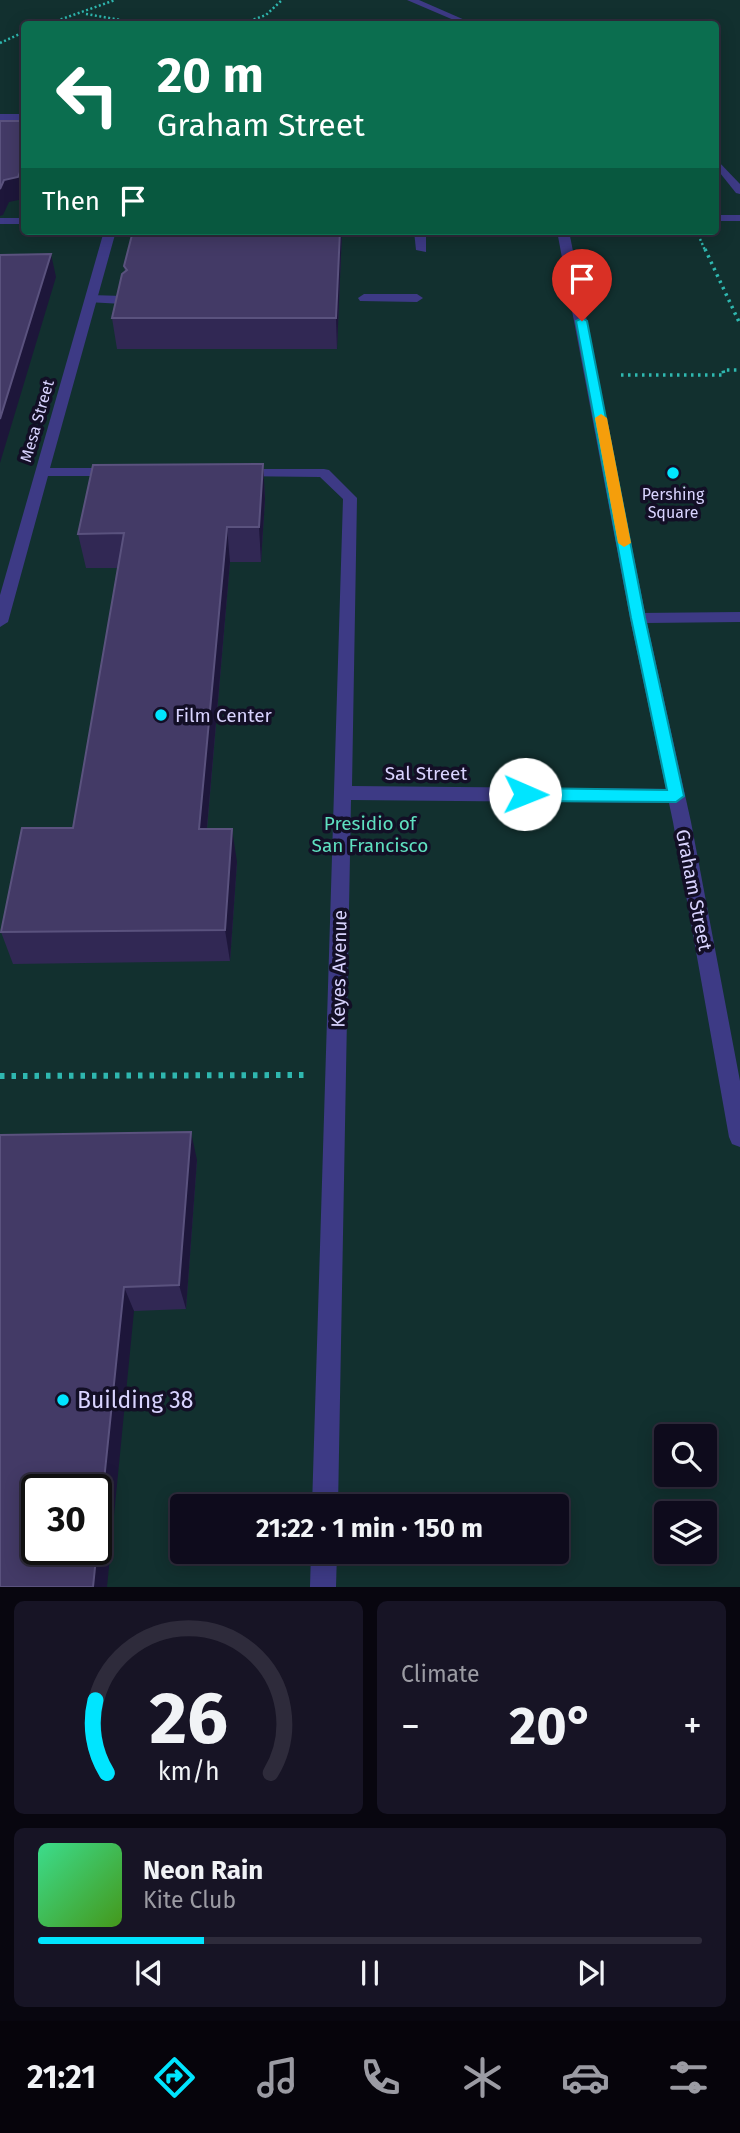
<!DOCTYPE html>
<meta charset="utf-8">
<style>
:root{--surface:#0e0b1c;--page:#171425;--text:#f1f3f6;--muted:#9b9ba3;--line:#2e2b3b;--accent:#00e5ff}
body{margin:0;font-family:"Fira Sans",sans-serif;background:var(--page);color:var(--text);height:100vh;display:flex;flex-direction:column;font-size:26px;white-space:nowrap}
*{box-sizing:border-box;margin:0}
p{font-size:23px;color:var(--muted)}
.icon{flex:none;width:38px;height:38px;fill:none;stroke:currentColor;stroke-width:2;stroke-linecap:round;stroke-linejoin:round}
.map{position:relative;height:1587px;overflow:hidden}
.sheet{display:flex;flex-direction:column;gap:14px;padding:14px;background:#08060f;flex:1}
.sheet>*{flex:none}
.banner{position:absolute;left:21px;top:21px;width:698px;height:214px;border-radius:7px;box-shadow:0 4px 18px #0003,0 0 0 2px var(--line);background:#0b6e4f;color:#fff;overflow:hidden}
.controls{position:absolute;left:654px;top:1424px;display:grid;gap:14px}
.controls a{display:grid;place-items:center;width:63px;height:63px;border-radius:7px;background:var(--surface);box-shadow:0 4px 18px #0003,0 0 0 2px var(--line);font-size:35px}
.speed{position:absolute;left:21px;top:1474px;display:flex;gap:14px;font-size:35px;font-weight:700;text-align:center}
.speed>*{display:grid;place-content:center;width:91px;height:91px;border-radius:50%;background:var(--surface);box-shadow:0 4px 18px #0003,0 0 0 2px var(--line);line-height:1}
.speed .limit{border:4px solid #111;border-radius:10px;background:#fff;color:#111}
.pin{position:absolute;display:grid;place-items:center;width:60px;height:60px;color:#fff;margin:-72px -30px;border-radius:50% 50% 50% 0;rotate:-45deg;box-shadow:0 0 7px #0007}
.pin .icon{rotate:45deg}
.me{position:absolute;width:77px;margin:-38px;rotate:91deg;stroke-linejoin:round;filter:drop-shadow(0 0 5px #0008)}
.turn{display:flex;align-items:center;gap:24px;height:147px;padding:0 21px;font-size:32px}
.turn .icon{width:91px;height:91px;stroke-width:2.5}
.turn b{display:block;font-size:49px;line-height:60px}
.then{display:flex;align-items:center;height:66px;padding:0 21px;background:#0003;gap:14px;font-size:26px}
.big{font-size:52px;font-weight:700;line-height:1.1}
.sheet .card{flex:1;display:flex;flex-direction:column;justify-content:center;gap:10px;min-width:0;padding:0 24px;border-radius:10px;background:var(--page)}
.sheet .dial{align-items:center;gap:0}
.dial svg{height:182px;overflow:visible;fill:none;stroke:var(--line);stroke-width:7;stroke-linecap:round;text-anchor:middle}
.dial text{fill:var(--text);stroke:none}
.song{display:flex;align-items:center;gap:21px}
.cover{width:84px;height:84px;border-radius:10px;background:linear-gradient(135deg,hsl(150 70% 55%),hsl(100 70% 35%))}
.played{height:7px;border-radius:4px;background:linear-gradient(90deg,var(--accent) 25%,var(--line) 25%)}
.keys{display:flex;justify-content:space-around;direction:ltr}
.heat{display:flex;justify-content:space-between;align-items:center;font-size:38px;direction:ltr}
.sheet .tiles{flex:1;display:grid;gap:14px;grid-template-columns:1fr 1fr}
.card:last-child{grid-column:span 2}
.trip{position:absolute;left:170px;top:1494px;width:399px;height:70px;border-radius:7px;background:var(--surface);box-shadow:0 4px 18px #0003,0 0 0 2px var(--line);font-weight:700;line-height:70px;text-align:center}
.tab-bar{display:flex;height:112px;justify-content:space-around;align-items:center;background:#06040b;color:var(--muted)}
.tab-bar .icon{width:49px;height:49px}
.tab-bar .current{color:var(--accent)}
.tab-bar b{font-size:32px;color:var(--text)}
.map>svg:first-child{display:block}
.green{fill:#12302f;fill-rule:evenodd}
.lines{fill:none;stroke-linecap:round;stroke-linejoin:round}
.path-far2{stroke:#2fb8b0;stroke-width:2.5;stroke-dasharray:2 2.5;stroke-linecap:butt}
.path-far1{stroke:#2fb8b0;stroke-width:3.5;stroke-dasharray:2.5 4.5;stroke-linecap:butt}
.path{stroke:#2fb8b0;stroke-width:6;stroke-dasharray:4.5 7;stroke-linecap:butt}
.service{fill:#3d3a85;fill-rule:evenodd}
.minor{fill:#3d3a85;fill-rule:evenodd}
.tertiary{fill:#3d3a85;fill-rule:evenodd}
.wall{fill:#312854}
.shaded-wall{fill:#1d163a}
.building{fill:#433a66;stroke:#5a527e;stroke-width:2;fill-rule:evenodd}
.route{fill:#00e5ff;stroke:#0095a6;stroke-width:2}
.slow{fill:#f59e0b}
.poi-dot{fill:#00e5ff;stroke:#130f26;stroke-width:2.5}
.labels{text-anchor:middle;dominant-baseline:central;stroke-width:7;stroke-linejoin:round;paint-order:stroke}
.far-street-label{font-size:16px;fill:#d9d4ff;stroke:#130f26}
.far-poi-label{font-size:16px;fill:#d9d4ff;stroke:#130f26}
.poi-label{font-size:19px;fill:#d9d4ff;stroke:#130f26;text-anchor:start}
.street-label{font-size:19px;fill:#d9d4ff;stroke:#130f26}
.park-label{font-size:19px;fill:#5fe0c0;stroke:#130f26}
.near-poi-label{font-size:23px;fill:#d9d4ff;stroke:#130f26;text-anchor:start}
</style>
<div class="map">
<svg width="740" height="1587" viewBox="0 0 740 1587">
<rect width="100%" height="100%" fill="#130f26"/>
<path class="green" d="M0,0H740V1587H0ZM24,24H716V231H24ZM667,1437H705V1475H667ZM37,1489H96V1549H37ZM182,1507H556V1552H182ZM667,1514H705V1552H667Z"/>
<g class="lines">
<g class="path-far2">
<polyline points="86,14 144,24"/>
<polyline points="48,24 115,0"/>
<polyline points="241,24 266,15 282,0"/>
<polyline points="0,43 24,32"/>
<polyline points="700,239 705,250"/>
</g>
<g class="path-far1">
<polyline points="705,249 740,324"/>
<polyline points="621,375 724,375 723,370 740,370"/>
</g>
<polyline class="path" points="0,1076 304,1075"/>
<g class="service">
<polygon points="414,231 426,231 426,252 416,250"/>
<polygon points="364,294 417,294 423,298 417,302 360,301 358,298"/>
<polygon points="91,295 123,296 129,300 123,304 87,302 85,299"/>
</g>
<g class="minor">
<rect x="0" y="114" width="24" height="6"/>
<rect x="716" y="215" width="24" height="6"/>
<rect x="0" y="218" width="24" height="6"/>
<polygon points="104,231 116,231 50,468 115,468 122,472 115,476 48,476 8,622 0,627 0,595"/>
<polygon points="557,231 569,231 646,618 638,623 630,618"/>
<polygon points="241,469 324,469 329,470 357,498 352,786 676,789 682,791 685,796 682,801 676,803 351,800 338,1507 312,1507 343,499 320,477 236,476 236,470"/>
<polygon points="311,1552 337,1552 336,1587 310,1587"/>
</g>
<g class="tertiary">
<polygon points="407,0 419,0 474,24 463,24"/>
<polygon points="716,159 740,184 740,194 736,193 716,168"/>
<polygon points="740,612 740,622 647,623 691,822 740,1081 740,1147 732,1144 729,1137 673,822 630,618 638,613"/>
</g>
</g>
<g class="wall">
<polygon points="133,231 342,231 337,349 117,349 112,318 125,272 124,266"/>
<polygon points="263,464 265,499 261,562 230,562 207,829 237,862 230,961 13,964 1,932 73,828 118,568 86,568 78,534"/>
<polygon points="0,1135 197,1160 186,1309 134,1311"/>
</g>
<g class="shaded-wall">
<polygon points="24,162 24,195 23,199 9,202 3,215 0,216 0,189 4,180"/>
<polygon points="340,231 342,231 337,349 336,318"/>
<polygon points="51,254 56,277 0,463 0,419"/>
<polygon points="263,464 265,499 261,562 259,527"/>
<polygon points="227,527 230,562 204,862 199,829"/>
<polygon points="232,829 237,862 230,961 225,930"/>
<polygon points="191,1132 197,1160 186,1309 179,1285"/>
<polygon points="124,1287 134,1311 107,1587 93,1587"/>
</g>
<g class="building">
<polygon points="0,121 24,121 24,162 18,177 4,180 0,189"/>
<polygon points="133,231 340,231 336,318 112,318 122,274 127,270 124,266"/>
<polygon points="51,254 0,419 0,255"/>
<polygon points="263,464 259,527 227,527 199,829 232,829 225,930 1,932 22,828 73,828 124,533 78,534 93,465"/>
<path d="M191,1132L179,1285L124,1287L93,1587H0V1135ZM37,1489H96V1549H37Z"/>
</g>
<polygon class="route" points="582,318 587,321 645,618 684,796 676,802 525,801 517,794 525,788 667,790 631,618 576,321"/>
<polygon class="slow" points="601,414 607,418 631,543 624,547 618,543 595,418"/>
<g class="poi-dot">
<circle cx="673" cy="473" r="7"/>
<circle cx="161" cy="715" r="7"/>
<circle cx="63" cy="1400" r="7"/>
</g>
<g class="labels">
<g class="far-street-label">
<text transform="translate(37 421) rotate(-74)">Mesa Street</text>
</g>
<g class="far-poi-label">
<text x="673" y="494">Pershing<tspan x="673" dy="18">Square</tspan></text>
</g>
<g class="poi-label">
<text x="175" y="715">Film Center</text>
</g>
<g class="street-label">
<text x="426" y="773">Sal Street</text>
<text transform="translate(694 890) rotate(79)">Graham Street</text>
<text transform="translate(339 969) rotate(-89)">Keyes Avenue</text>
</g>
<g class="park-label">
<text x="370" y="823">Presidio of<tspan x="370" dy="22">San Francisco</tspan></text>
</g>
<g class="near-poi-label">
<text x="77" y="1400">Building 38</text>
</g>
</g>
</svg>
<div class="controls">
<a><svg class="icon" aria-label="search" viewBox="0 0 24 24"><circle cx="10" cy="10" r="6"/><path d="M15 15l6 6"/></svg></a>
<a><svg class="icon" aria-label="layers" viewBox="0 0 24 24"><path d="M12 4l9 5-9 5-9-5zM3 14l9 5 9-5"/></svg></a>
</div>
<div class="speed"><div class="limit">30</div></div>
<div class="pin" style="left:582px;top:321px;background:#d93025"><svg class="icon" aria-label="arrive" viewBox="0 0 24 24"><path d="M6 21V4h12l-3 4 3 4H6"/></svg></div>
<svg class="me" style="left:525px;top:794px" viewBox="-20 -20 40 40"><circle r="19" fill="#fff"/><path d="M0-13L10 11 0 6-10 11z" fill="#00e5ff"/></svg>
<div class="trip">21:22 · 1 min · 150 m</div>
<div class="banner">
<div class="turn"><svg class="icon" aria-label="left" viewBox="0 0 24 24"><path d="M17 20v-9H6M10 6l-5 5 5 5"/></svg><div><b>20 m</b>Graham Street</div></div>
<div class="then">Then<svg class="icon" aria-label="arrive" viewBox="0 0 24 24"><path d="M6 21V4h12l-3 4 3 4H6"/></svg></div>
</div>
</div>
<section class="sheet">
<div class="tiles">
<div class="card dial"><svg viewBox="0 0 100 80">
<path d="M14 69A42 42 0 1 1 86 69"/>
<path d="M14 69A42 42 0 0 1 9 37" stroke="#00e5ff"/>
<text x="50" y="56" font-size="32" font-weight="700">26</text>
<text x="50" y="72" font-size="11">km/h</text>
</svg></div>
<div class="card"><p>Climate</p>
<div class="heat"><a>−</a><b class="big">20°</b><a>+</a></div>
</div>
<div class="card">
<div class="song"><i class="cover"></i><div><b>Neon Rain</b><p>Kite Club</p></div></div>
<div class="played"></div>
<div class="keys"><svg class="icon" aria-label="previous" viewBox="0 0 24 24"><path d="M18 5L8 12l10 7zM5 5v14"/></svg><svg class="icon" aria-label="pause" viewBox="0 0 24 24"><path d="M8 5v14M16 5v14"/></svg><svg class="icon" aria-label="next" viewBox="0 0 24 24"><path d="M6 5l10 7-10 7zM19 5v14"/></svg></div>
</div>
</div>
</section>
<nav class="tab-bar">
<b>21:21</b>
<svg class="icon current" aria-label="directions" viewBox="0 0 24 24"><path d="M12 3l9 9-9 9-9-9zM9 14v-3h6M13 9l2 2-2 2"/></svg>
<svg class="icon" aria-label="music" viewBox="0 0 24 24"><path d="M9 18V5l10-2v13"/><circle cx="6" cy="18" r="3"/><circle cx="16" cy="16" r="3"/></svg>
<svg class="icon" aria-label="phone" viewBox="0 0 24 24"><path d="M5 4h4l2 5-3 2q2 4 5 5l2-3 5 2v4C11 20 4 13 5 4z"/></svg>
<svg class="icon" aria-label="climate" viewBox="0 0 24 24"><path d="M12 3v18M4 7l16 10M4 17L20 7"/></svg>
<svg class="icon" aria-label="car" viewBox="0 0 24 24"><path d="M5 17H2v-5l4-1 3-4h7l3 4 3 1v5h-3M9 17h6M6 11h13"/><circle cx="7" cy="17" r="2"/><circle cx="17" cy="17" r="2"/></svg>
<svg class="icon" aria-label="filters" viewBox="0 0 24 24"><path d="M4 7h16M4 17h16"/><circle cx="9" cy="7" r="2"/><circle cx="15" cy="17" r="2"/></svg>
</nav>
